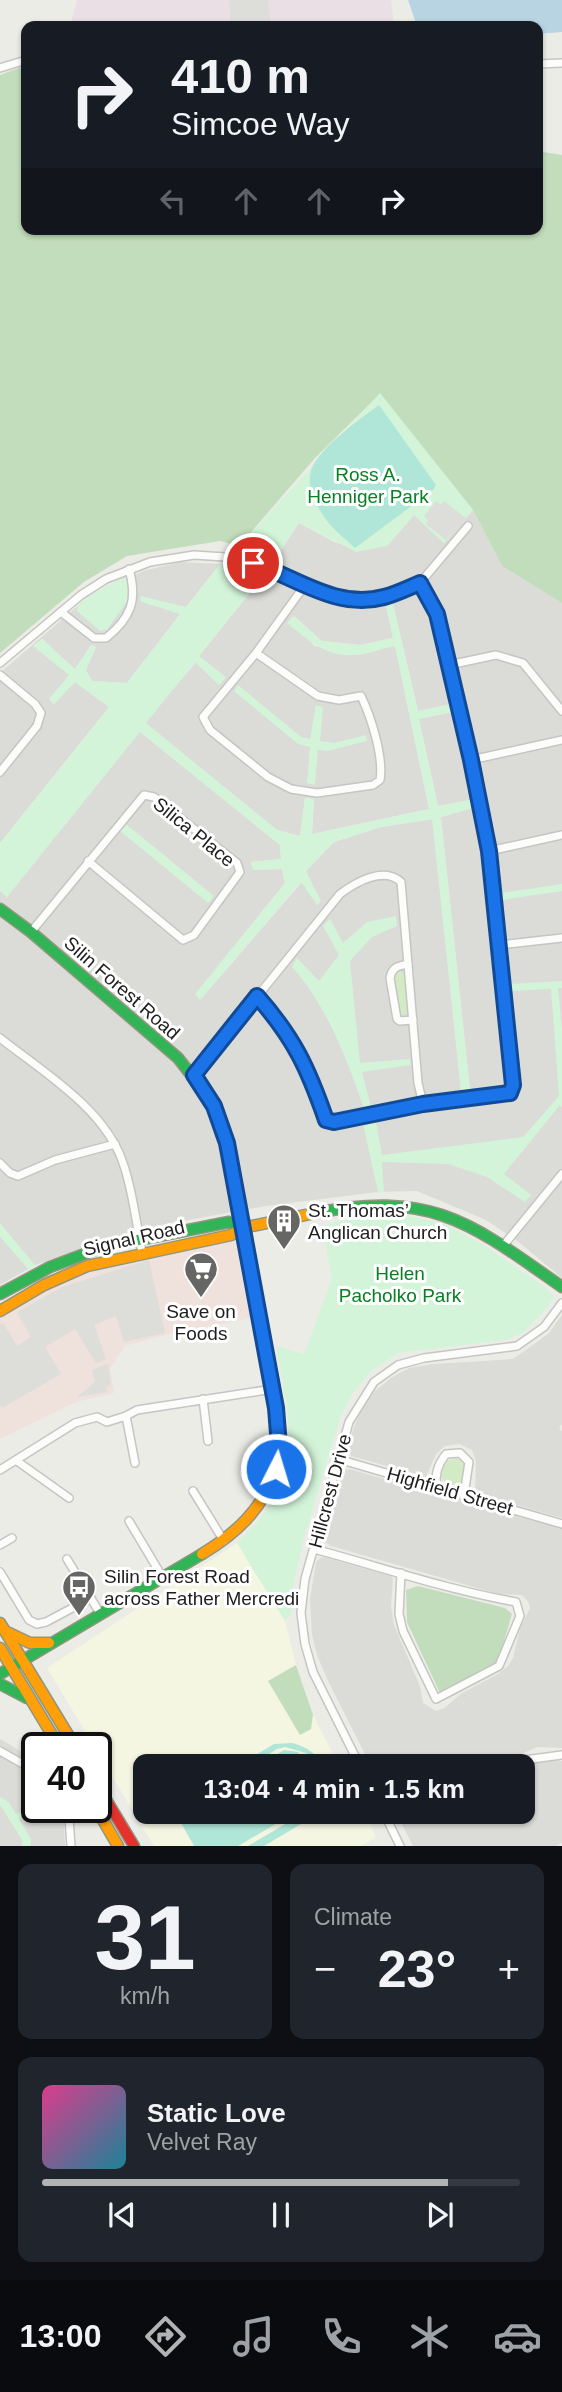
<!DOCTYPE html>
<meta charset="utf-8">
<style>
:root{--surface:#171b24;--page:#20242c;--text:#f1f3f6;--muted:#9ea1a6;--line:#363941;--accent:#b2b4b4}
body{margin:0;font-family:Helvetica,sans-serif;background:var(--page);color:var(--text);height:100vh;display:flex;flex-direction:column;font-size:26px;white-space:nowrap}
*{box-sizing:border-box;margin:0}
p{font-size:23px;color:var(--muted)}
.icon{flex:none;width:38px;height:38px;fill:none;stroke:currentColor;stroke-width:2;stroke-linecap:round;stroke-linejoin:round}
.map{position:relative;height:1846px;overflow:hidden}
.details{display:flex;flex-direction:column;gap:18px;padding:18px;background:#0d0f14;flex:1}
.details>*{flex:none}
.guide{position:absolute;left:21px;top:21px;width:522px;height:214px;border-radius:14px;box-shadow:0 2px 5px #0004;background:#171b24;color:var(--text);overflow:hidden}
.speed{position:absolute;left:21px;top:1732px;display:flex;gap:14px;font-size:35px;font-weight:700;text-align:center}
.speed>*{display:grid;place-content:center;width:91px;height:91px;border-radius:50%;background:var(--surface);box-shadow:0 2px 5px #0004;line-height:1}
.speed .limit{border:4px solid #111;border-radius:10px;background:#fff;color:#111}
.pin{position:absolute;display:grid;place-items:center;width:60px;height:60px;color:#fff;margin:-30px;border:4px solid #fff;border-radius:50%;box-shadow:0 2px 7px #0007}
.me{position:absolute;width:77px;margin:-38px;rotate:5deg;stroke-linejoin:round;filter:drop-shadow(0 0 5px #0008)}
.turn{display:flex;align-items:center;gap:24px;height:147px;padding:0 35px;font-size:32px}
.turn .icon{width:91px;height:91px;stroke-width:2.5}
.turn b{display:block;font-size:49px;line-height:60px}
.lanes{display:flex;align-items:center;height:66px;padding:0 35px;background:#0003;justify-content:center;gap:35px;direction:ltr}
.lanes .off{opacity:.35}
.big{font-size:52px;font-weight:700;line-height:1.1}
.details .widget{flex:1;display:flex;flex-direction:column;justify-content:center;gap:10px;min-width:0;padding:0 24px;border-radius:14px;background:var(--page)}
.details .dial{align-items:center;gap:0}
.dial b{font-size:91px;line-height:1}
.song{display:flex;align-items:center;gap:21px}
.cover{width:84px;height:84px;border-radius:10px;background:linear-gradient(135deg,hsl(330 70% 55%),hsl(190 70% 35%))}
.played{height:7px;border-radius:4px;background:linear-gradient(90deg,var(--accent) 85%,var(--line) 85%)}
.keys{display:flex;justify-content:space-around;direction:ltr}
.heat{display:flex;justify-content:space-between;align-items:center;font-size:38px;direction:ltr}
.details .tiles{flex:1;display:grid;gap:18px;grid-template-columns:1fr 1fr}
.widget:last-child{grid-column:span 2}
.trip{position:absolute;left:133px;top:1754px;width:402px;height:70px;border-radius:14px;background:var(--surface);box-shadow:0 2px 5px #0004;font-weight:700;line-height:70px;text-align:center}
.tabs{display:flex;height:112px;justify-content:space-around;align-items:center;background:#090b0e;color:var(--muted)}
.tabs .icon{width:49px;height:49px}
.tabs .current{color:var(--accent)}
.tabs b{font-size:32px;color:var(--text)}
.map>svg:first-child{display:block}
.residential{fill:#dbdbd8}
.commercial{fill:#efe1db}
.industrial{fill:#eadfe4}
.education{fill:#f4f6e2}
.grass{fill:#d3ebc4}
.forest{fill:#c2ddbb}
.park{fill:#d3f4d9}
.pitch{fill:#b0e6d7}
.parking{fill:#ddddda}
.water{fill:#b8d3e1}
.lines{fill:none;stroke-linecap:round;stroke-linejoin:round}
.street-casing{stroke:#c5c5c3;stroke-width:10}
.fast-casing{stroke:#91977e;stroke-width:13}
.slow-casing{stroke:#91977e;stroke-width:13}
.jam-casing{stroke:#91977e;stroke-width:13}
.street{stroke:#fcfcfb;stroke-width:7}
.fast{stroke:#30b455;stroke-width:10}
.slow{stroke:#ff9f0a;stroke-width:10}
.jam{stroke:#e5322d;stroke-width:10}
.route-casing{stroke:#114b97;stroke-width:18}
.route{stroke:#1a73e8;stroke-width:12}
.labels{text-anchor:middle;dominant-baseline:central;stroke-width:6;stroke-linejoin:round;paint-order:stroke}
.park-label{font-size:19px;fill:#088024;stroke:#fff}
.street-label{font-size:19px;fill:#1e1e1e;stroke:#fff}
.poi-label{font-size:19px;fill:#1e1e1e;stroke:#fff;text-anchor:start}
</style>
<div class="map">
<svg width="562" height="1846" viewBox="0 0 562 1846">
<rect width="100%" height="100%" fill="#ecece7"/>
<g class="residential">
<polygon points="473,510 502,566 562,603 562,1278 520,1243 486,1220 417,1191 378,1192 266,1206 150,1227 35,1265 0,1285 0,891 7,897 139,731 280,845 281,859 251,862 253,870 282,869 285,883 196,994 200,1000 302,882 317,904 306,871 334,842 381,827 433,819 461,1091 470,1090 441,817 476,807 475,799 438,806 419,719 452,712 451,704 418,711 393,604 386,606 393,638 361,645 322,641 294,616 314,646 356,655 395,645 429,809 312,834 314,799 305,798 300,836 277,830 145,723 196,662 219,685 225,678 199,656 265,574 299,523 336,543 387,546 414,515 444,543"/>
<polygon points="180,562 220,564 186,607 140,601 180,614 127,683 92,681 86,670 96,647 91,645 75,669 42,639 34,646 70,675 49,699 54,704 75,682 109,707 0,843 0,673 89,596 124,577 129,578 143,571"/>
<polygon points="562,1315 562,1424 559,1427 562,1432 562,1518 475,1493 476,1462 472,1450 459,1444 445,1446 436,1454 426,1477 351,1456 349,1450 351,1435 360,1412 375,1391 391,1378 409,1368 434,1364 513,1359 548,1334"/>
<polygon points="349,1469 562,1529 562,1748 537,1747 497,1765 371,1766 328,1681 317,1655 312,1634 310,1599 316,1562 320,1558 323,1557 391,1576 393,1579 391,1607 394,1625 420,1686 423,1703 436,1711 444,1708 462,1693 498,1674 508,1666 513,1658 520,1629 530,1608 528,1601 522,1595 498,1594 331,1546 325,1542 324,1537 341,1476 343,1471"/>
<polygon points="0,1739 37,1761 37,1808 63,1808 65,1846 0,1846"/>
<polygon points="542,1760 562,1761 562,1843 556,1846 413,1846 395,1811 523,1811 523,1767"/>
</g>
<polygon class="commercial" points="242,1228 259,1317 172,1333 125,1346 110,1369 114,1393 76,1402 0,1439 0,1311 87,1266"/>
<polygon class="industrial" points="77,0 391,0 394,26 70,26"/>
<polygon class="education" points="237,1543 285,1621 296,1665 313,1715 339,1766 145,1766 145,1811 363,1811 376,1837 361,1846 154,1846 47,1668"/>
<g class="grass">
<polygon points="398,970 404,973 408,1013 402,1015 399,1014 394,974"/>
<polygon points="456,1458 463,1461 466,1467 462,1481 457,1486 444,1482 441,1476 446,1461"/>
</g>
<g class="forest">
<polygon points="24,66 26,68 26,229 537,229 537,151 562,155 562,603 502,566 473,510 380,394 315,458 239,546 220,541 127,556 84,582 0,653 0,75"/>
<polygon points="418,1586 505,1608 512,1614 498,1662 440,1693 407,1622 406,1590"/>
<polygon points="296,1665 313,1715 311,1729 300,1735 268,1681"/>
</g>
<g class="park">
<polygon points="380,393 473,510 444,543 414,515 387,546 356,552 299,523 273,561 239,546"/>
<path d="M220,564L242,566L265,574L199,656L226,677L219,685L195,662L146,723L277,830L300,836L305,798L314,799L312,834L429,809L395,646C382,648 369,654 356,655C327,658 308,640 287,623L293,616L322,641L361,645L393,638L386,606L393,604L418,711L451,704L453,712L419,719L438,806L475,799L476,807L441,817L470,1091H461L432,819L381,827L334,842L306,871L321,901L317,905L301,882L200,1000L195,994L285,883L282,869L253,870L251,862L281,859L280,845L140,732L7,897L0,891V843L109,707L75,682L54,704L49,699L69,675L33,646L42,639L75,669L92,645L96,647L86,670L92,681L127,683L180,614L140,601L141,596L186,607Z"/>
<polygon points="124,577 129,579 130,597 107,630 100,631 77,611 78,605 89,596"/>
<polygon points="238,685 301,737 310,739 316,705 323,707 320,741 334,743 366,735 367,741 327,751 318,750 315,785 307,783 310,747 298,744 234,691"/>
<polygon points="126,824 214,896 208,903 120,831"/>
<polygon points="562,884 562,891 502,900 501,893"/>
<path d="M396,916L397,926L372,937L350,961L360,1063L410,1059L411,1065L362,1072L371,1107L364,1109C347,1059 327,1006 292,967L297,958L319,981L339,955L323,926L330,919L343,943L367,922Z"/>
<polygon points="562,981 562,988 558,988 562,1029 562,1107 560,1105 504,1174 531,1195 525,1202 487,1177 448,1164 382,1162 384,1192 378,1192 363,1124 376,1122 382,1155 523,1137 559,1096 551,989 511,991 510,984"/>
<path d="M404,1215L445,1224L487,1247L547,1289L553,1296L549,1306L523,1333L505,1340L398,1353L371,1371L353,1393L341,1415L304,1538L293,1585L292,1612L285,1621L237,1543C307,1478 291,1430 276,1346L304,1354L332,1279L322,1226L360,1217Z"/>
<polygon points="0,1223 35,1265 29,1270 0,1237"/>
<polygon points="0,1797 9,1802 16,1814 37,1802 37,1808 19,1819 31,1839 31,1846 22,1846 22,1840 0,1805"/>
</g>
<g class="pitch">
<path d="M379,405L436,485L433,490L355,548C343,537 329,526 321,512C313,500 307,484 311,470C320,447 359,420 379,405Z"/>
<path d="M292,1743C307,1747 316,1753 324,1766H317L306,1753L285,1747L277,1749L249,1766H237L274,1744Z"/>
<polygon points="284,1750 298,1752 306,1766 257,1766"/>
<polygon points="184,1811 298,1811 238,1846 194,1846 181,1823"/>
<polygon points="307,1811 323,1811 264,1846 248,1846"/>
</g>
<g class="parking">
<polygon points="229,0 268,0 271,26 231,26"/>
<polygon points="436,501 441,505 444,501 468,520 453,538 450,535 446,540 426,524 428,520 424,516"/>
<polygon points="149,1260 165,1333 124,1342 116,1316 94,1325 106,1359 96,1363 75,1329 45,1347 61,1374 2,1408 0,1405 0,1325 3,1323 17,1346 31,1337 17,1312 65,1286"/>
<polygon points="108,1364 111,1386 106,1387 107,1392 77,1397 95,1382 92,1370"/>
</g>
<polygon class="water" points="408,0 562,0 562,32 537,34 537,26 417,26"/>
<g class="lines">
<g class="street-casing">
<g id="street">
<polyline points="537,64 562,63"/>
<polyline points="0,68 26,60"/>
<path d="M61,612L94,638H106C131,618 138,600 129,569"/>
<path d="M256,653L318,696L339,700L361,696C371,717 384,757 380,780L373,785L317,793L291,789L268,777L210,730L203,717L256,653L305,585"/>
<polyline points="0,663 81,595 106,579 150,562 194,555 225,557 263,566 329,596 351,600 383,598 420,583 468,526"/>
<polyline points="449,665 496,655 523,663 562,711"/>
<polyline points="0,675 35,704 41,713 37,726 0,772"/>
<polyline points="471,760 562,740"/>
<polyline points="489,851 562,835"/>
<polyline points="31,932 144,795 154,797 237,863 240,872 194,935 183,940 88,861"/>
<polyline points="499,945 562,938"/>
<path d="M408,964C398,966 392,967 390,978L397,1019L400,1021L413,1020"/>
<path d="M257,996C293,1037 308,1068 326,1120L334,1122L423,1104L510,1093L513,1085L489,851L471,760L437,614L420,583"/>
<path d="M0,1038C43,1072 105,1109 123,1163C133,1191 136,1223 142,1252"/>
<path d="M194,1075L340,894C356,882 384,866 401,882L418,1083L423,1104"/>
<polyline points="0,1163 10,1173 18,1176 55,1160 115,1144"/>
<polyline points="503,1246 562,1174"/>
<polyline points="203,1399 208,1441"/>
<polyline points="126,1416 135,1463"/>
<polyline points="338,1459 562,1524"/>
<polyline points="17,1461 69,1498"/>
<polyline points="0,1470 75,1423 97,1417 107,1422 126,1416 137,1410 273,1389"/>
<path d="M437,1487C434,1474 438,1464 446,1454L460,1453L469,1462L464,1495"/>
<polyline points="193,1491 224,1541"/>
<polyline points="129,1521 163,1578"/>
<polyline points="0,1545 12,1538"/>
<path d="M314,1549C381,1567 448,1590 516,1602L520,1616L499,1666L436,1699L403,1631L399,1614L401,1573"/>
<polyline points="67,1559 101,1615"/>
<polyline points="0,1572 29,1620 37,1624 46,1622 91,1598"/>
<polyline points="0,1751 23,1764 37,1776"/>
<polyline points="360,1766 313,1672 305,1644 301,1613 305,1579 349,1422 374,1382 398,1365 424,1358 517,1346 544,1327 562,1303"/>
<polyline points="512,1766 524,1760 562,1755"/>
<polyline points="62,1808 69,1818 71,1846"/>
<polyline points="383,1811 400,1846"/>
</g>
</g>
<g class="fast-casing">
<g id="fast">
<polyline points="0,909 31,932 178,1058 206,1094 218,1120 228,1149"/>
<path d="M315,1213C432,1190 471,1223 562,1287"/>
<polyline points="0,1294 50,1267 103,1247 229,1222 242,1228"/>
<polyline points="0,1674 202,1554"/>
<polyline points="0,1684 27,1698"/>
</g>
</g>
<g class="slow-casing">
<g id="slow">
<polyline points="0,1311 44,1285 87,1266 231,1235 242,1228 315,1213"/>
<path d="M202,1554C235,1534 262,1510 275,1472C289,1430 265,1347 257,1302C247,1251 239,1200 228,1149"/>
<polyline points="0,1623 76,1748"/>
<polyline points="7,1632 30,1643 49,1643"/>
<polyline points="0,1648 60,1748"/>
<polyline points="96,1808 118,1846"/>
</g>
</g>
<g class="jam-casing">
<polyline id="jam" points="96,1783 134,1846"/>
</g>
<use href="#street" class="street"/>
<use href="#fast" class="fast"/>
<use href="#slow" class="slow"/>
<use href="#jam" class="jam"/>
</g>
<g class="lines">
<g class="route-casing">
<path id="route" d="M253,563C296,577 336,610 384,597C396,594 408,588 420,583L437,614L471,760L489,851L513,1085L510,1093L423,1104L334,1122L326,1120C308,1068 294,1038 257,996L194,1075L214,1106L227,1143L276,1408L279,1446L276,1469"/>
</g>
<use href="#route" class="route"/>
</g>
<defs>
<g id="building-pin" transform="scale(1.75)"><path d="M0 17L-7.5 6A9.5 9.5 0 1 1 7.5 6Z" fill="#666664" stroke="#fff"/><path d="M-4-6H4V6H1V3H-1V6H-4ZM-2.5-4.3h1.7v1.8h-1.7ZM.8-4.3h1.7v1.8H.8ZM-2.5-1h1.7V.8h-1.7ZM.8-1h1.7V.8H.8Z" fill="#fff"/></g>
<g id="supermarket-pin" transform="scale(1.75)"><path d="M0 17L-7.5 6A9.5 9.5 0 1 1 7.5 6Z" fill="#666664" stroke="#fff"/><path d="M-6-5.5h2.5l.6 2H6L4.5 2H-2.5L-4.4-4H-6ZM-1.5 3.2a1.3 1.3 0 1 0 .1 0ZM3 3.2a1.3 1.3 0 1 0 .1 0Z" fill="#fff"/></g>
<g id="bus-pin" transform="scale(1.75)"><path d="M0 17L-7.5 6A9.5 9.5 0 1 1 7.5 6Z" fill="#666664" stroke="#fff"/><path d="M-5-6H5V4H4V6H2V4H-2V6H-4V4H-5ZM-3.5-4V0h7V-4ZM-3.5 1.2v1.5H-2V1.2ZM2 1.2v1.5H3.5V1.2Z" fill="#fff"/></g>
</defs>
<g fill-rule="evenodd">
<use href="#building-pin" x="284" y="1221"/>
<use href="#supermarket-pin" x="201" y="1269"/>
<use href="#bus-pin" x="79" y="1587"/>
</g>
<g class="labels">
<g class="park-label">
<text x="368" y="474">Ross A.<tspan x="368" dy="22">Henniger Park</tspan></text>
<text x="400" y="1273">Helen<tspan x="400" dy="22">Pacholko Park</tspan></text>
</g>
<g class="street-label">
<text transform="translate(194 832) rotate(39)">Silica Place</text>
<text transform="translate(122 988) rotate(41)">Silin Forest Road</text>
<text transform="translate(134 1238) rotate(-13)">Signal Road</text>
<text transform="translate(330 1491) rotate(-75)">Hillcrest Drive</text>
<text transform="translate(450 1491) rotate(16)">Highfield Street</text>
</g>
<g class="poi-label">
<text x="308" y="1210">St. Thomas’<tspan x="308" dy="22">Anglican Church</tspan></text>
<text x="201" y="1311" text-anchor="middle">Save on<tspan x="201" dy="22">Foods</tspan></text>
<text x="104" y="1576">Silin Forest Road<tspan x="104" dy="22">across Father Mercredi</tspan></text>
</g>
</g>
</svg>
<div class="speed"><div class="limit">40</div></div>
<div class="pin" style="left:253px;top:563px;background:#d93025"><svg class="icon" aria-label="arrive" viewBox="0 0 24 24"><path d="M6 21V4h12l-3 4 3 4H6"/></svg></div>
<svg class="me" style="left:276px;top:1469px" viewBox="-20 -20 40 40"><circle r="17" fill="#1a73e8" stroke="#fff" stroke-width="3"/><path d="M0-11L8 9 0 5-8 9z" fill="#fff"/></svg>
<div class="trip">13:04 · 4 min · 1.5 km</div>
<div class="guide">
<div class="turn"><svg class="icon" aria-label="right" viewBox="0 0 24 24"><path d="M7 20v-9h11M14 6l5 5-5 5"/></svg><div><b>410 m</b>Simcoe Way</div></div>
<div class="lanes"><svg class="icon off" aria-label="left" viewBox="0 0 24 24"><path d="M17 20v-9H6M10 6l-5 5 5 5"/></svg><svg class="icon off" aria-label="ahead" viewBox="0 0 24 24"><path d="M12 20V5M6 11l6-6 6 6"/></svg><svg class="icon off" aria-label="ahead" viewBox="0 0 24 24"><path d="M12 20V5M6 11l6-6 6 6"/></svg><svg class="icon" aria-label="right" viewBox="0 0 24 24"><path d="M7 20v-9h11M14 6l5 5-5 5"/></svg></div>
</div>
</div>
<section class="details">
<div class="tiles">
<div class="widget dial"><b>31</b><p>km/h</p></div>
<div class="widget"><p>Climate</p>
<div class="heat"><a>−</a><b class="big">23°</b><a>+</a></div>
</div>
<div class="widget">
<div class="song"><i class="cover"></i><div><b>Static Love</b><p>Velvet Ray</p></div></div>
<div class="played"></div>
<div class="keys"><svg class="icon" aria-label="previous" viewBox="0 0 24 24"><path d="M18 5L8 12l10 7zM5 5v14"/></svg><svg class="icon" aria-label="pause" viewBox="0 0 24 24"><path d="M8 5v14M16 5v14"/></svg><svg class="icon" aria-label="next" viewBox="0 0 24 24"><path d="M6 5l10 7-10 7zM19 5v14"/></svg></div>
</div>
</div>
</section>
<nav class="tabs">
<b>13:00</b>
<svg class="icon current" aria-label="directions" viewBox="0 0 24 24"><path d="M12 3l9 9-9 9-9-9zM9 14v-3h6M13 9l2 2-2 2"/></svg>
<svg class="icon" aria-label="music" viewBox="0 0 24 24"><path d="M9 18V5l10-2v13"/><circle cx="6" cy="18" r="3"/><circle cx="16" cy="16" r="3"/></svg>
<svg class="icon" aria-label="phone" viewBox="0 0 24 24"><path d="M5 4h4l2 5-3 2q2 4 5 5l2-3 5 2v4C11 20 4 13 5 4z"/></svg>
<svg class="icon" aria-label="climate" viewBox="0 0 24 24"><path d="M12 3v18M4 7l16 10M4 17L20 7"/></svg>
<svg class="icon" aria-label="car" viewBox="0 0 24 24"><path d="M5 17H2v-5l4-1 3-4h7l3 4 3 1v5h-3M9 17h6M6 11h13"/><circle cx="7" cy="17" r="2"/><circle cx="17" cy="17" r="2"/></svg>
</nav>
